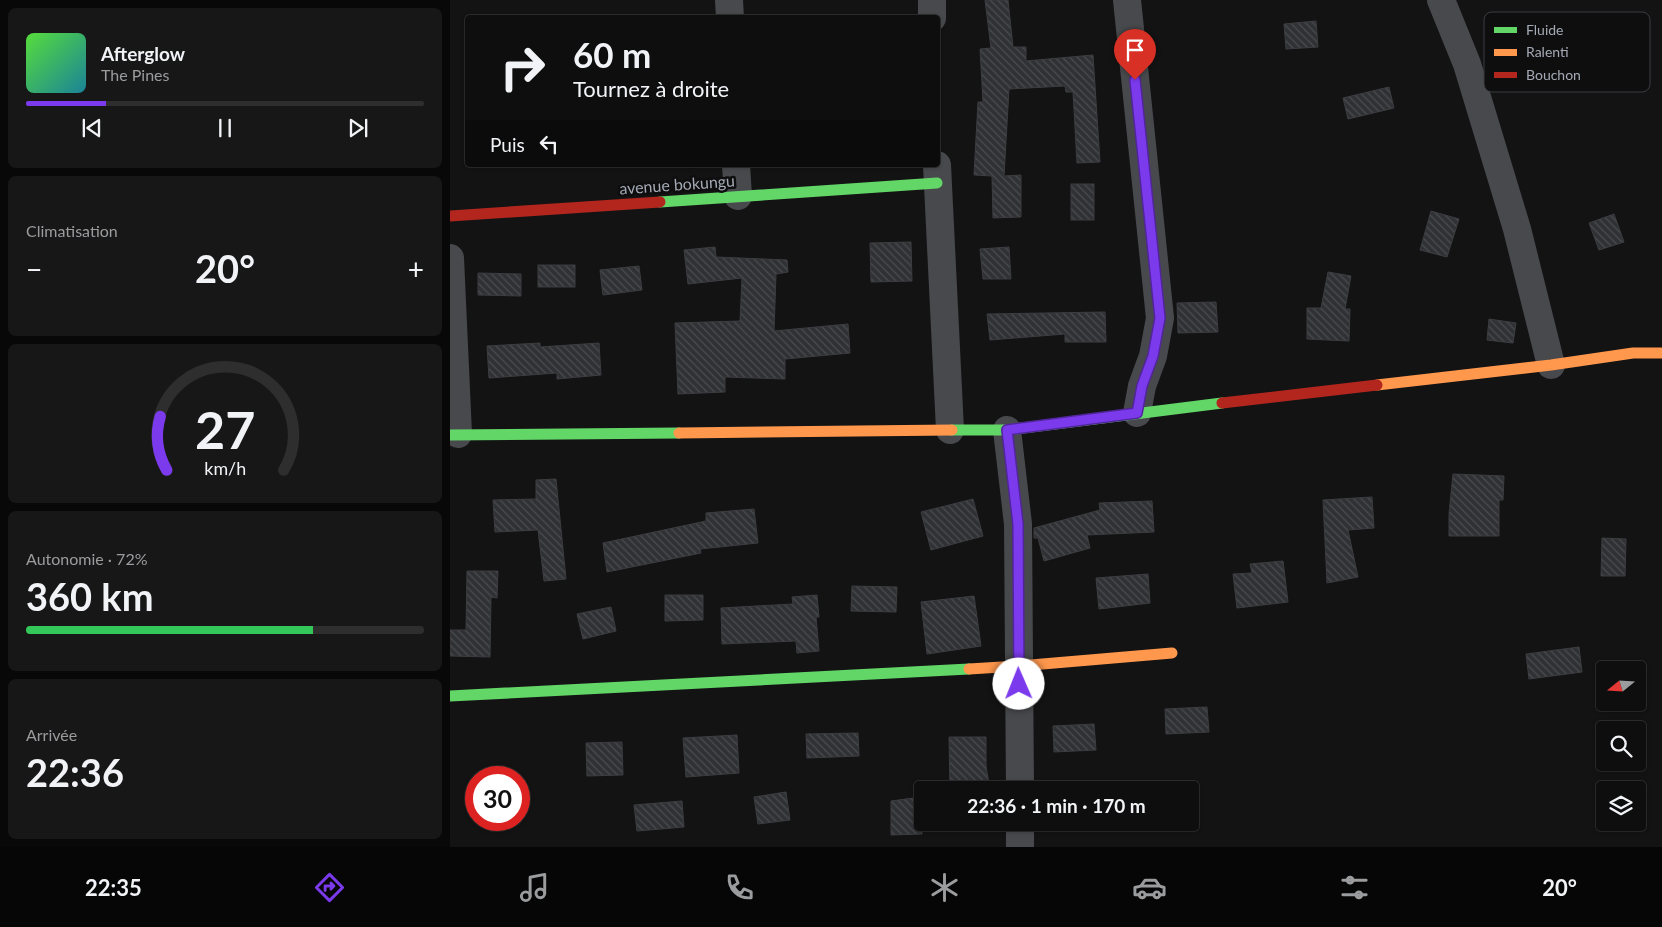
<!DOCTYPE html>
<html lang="fr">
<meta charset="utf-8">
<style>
:root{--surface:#0e0e0f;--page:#171718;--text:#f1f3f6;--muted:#9b9c9e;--line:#2e2e2f;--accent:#7c3aed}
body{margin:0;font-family:Lato,sans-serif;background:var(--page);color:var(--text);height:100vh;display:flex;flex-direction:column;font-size:19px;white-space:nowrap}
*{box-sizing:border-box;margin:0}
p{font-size:16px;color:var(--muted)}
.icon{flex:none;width:28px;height:28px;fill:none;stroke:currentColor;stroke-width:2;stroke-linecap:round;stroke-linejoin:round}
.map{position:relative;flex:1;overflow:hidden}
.drawer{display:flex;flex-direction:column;gap:8px;padding:8px;background:#080808;width:450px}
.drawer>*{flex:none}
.top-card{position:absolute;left:15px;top:15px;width:475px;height:152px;border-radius:5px;box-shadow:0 1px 4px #0004,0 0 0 1px var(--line);background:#0e0e0f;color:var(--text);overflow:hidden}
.needle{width:32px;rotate:252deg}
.controls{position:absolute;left:1146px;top:661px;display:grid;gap:10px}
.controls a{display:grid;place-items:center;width:50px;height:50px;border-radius:5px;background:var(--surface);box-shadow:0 1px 4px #0004,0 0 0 1px var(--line);font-size:25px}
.speed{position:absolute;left:15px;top:766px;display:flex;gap:10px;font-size:25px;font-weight:700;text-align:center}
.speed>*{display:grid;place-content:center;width:65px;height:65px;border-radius:50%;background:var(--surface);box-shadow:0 1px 4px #0004,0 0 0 1px var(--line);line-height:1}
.speed .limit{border:8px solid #d22;background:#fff;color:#111}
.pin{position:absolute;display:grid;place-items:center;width:42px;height:42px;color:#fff;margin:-51px -21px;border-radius:50% 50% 50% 0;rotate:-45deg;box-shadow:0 0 5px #0007}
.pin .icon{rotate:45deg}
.me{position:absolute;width:55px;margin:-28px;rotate:359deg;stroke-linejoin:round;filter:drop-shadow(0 0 4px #0008)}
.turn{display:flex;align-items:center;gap:18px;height:105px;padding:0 25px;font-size:22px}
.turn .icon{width:65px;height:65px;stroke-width:2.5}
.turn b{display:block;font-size:35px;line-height:42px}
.then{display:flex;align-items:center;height:48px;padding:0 25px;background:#0003;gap:10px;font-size:19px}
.big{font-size:38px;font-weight:700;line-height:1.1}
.drawer .widget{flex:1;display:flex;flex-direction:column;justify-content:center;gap:8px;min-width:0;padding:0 18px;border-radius:8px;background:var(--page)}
.drawer .dial{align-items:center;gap:0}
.dial svg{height:130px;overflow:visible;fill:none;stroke:var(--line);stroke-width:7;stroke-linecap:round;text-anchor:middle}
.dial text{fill:var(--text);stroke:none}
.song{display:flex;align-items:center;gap:15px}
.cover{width:60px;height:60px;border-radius:8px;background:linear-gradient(135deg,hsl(110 70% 55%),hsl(190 70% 35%))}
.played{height:5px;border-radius:2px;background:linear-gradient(90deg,var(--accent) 20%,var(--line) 20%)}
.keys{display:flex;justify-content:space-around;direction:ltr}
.heat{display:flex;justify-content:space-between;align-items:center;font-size:28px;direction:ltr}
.charge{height:8px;border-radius:4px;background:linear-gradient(90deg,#34c759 72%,var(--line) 0)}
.trip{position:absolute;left:464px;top:781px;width:285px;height:50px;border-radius:5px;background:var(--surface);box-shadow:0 1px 4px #0004,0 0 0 1px var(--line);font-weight:700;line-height:50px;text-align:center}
.tab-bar{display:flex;height:80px;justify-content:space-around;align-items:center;background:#060606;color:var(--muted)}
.tab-bar .icon{width:35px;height:35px}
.tab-bar .selected{color:var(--accent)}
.tab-bar b{font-size:22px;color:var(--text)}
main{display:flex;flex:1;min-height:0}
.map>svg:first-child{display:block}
.building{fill:url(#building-back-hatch);stroke:#3c3d40}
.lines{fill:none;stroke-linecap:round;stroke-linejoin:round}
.street{stroke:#48494c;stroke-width:28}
.fast{stroke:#63d668;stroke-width:11}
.slow{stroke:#ff974d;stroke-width:11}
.jam{stroke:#b3261e;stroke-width:11}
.route-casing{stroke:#51269a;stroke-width:12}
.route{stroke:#7c3aed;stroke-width:9}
.labels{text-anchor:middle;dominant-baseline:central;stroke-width:5;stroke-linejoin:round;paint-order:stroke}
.street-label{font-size:16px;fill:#a4aab5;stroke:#0e0e0f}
.key{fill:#0e0e0f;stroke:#3b3d41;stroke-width:1}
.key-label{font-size:14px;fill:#a4aab5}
</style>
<main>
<section class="drawer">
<div class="widget">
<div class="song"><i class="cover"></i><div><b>Afterglow</b><p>The Pines</p></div></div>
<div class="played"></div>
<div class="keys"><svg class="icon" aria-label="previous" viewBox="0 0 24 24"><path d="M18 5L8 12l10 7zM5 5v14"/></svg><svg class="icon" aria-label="pause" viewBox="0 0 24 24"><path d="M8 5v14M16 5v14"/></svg><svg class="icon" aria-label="next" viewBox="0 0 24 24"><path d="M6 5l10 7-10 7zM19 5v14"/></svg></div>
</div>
<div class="widget"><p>Climatisation</p>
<div class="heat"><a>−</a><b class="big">20°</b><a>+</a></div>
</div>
<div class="widget dial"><svg viewBox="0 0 100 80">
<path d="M14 69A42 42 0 1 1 86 69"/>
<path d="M14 69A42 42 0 0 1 10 36" stroke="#7c3aed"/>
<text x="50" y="56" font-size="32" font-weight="700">27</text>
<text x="50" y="72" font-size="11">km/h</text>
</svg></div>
<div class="widget"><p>Autonomie · 72%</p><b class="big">360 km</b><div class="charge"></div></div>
<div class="widget"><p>Arrivée</p><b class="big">22:36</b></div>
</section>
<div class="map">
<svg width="1212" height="847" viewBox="0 0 1212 847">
<defs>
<pattern id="building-back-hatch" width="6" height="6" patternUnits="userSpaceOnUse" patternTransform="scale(1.25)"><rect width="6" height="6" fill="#303134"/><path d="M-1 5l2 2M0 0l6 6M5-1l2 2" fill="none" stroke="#4b4c4f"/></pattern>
</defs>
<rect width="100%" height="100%" fill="#131314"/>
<g class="building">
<polygon points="535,0 558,0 563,47 576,47 576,61 643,55 650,162 627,163 623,92 616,92 615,86 559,89 554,176 571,175 571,217 543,218 542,176 524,175 528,102 533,102 530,49 541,48"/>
<polygon points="866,21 868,47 836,49 834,24"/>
<polygon points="939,87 944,108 898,119 893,98"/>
<rect x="621" y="184" width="23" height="36"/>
<polygon points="981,211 1009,219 997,257 970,250"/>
<polygon points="1164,214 1174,242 1149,250 1139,223"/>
<polygon points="461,242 462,281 421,282 420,243"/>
<polygon points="265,247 266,257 337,260 338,272 326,274 324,331 398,324 400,353 335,359 335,379 275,377 275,392 228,394 225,323 290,321 292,278 238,284 234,250"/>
<polygon points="559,247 561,279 533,279 530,249"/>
<rect x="88" y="265" width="37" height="22"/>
<polygon points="189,266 192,290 153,295 150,270"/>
<polygon points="878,272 901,276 895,309 900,309 899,341 857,339 857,308 871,308"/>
<polygon points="28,273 71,274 71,296 28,295"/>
<polygon points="766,302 768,332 728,333 727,303"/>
<polygon points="655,312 656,342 615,342 615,334 540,340 537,314"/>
<polygon points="1039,319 1066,323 1063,343 1037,340"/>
<polygon points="90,343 90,347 149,343 151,375 107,379 107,373 39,378 37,346"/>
<polygon points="1003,474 1054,476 1053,500 1049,500 1049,536 999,536 999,514"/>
<polygon points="106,479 116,579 94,581 88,530 45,532 43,500 86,499 86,480"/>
<polygon points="922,497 924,528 898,530 908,577 877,583 873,500"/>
<polygon points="523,499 533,536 481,550 471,512"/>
<polygon points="702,501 704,532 637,535 640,548 594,561 588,538 584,538 584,528 650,510 649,503"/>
<polygon points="304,509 308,543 250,549 251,553 157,572 153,543 256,521 256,513"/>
<polygon points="1152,538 1176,539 1175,576 1151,576"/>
<polygon points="833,561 838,602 787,608 783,574 802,573 800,564"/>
<polygon points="17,571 48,571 47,598 41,597 40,657 0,656 0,630 16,630"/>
<polygon points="698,574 700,603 649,609 646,578"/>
<polygon points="402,586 447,587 446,612 401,611"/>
<polygon points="215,595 253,595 253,620 215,621"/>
<polygon points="367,595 369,617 366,617 369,651 347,653 346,641 272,644 271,608 343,604 342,597"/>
<polygon points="524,596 531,646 477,654 471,602"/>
<polygon points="161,607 166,631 133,639 127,614"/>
<polygon points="1129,647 1132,672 1079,679 1076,654"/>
<polygon points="757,707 759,732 716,734 715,709"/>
<polygon points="644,724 646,750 604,752 603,726"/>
<polygon points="408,733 409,756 357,758 356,734"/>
<polygon points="287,735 289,773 236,777 233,738"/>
<polygon points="499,737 536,737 536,766 540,790 500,790"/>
<polygon points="172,742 173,775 137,776 136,743"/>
<polygon points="336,792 340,820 308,824 304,797"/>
<polygon points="471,797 472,834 441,835 441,801"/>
<polygon points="232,801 234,827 187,831 184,805"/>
</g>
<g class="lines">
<g class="street">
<polyline points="279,0 280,18"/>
<polyline points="482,0 482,18"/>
<polyline points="677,0 710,318 703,356 692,386 687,413"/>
<polyline points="991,0 1017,64 1067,229 1101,365"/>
<polyline points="286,165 288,196"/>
<polyline points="487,165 500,430"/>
<polyline points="0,258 8,434"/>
<polyline points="557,430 568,524 570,790"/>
<polyline points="570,822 570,847"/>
</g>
<g class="fast">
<polyline points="210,202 487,183"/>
<polyline points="502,430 557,430 772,403"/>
<polyline points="0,435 229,433"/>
<polyline points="0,696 519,669"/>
</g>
<g class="slow">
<polyline points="927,385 1101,365 1183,353 1212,353"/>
<polyline points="229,433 502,430"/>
<polyline points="519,669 569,666 722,653"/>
</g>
<g class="jam">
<polyline points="0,216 210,202"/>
<polyline points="772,403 927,385"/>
</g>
</g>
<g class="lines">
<g class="route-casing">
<polyline id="route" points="569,684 568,524 557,430 687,413 692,386 703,356 710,318 685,80"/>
</g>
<use href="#route" class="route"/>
</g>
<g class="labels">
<g class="street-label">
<text transform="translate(227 184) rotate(-4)">avenue bokungu</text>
</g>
</g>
<rect x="1034" y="12" width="166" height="80" rx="8" class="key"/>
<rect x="1044" y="27" width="23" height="6" fill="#63d668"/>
<rect x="1044" y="49" width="23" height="7" fill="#ff974d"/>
<rect x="1044" y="72" width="23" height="6" fill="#b3261e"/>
<g class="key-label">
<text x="1076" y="35">Fluide</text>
<text x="1076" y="57">Ralenti</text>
<text x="1076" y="80">Bouchon</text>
</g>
</svg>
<div class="controls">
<a><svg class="needle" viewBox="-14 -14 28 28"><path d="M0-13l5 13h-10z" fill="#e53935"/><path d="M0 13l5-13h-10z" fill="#9b9c9e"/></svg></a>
<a><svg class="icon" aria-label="search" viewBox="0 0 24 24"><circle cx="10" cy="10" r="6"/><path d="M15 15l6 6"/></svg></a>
<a><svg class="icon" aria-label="layers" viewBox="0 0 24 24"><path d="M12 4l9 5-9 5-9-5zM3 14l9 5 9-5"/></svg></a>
</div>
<div class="speed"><div class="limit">30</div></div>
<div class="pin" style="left:685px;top:80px;background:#d93025"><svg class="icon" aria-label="arrive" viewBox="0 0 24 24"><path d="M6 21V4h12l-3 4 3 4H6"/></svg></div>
<svg class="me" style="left:569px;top:684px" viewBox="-20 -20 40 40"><circle r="19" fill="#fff"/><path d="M0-13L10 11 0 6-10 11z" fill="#7c3aed"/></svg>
<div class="trip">22:36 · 1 min · 170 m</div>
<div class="top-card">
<div class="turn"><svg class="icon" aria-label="right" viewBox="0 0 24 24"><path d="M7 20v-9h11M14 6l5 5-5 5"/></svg><div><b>60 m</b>Tournez à droite</div></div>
<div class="then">Puis<svg class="icon" aria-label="left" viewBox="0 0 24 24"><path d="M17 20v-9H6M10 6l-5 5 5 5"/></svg></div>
</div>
</div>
</main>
<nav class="tab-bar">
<b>22:35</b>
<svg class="icon selected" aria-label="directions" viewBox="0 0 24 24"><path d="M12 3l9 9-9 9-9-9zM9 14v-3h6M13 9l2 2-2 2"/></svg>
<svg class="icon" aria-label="music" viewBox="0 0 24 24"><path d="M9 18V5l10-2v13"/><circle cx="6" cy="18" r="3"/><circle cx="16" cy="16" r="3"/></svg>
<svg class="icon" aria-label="phone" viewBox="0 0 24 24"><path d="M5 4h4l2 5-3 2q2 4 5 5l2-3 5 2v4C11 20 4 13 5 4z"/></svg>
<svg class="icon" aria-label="climate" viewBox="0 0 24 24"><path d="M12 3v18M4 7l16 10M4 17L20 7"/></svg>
<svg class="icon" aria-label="car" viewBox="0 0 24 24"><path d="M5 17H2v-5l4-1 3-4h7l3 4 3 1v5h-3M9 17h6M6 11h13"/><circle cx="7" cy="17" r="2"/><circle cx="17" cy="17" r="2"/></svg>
<svg class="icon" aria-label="filters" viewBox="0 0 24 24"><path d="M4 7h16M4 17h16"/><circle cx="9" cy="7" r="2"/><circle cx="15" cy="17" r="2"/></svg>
<b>20°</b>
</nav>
